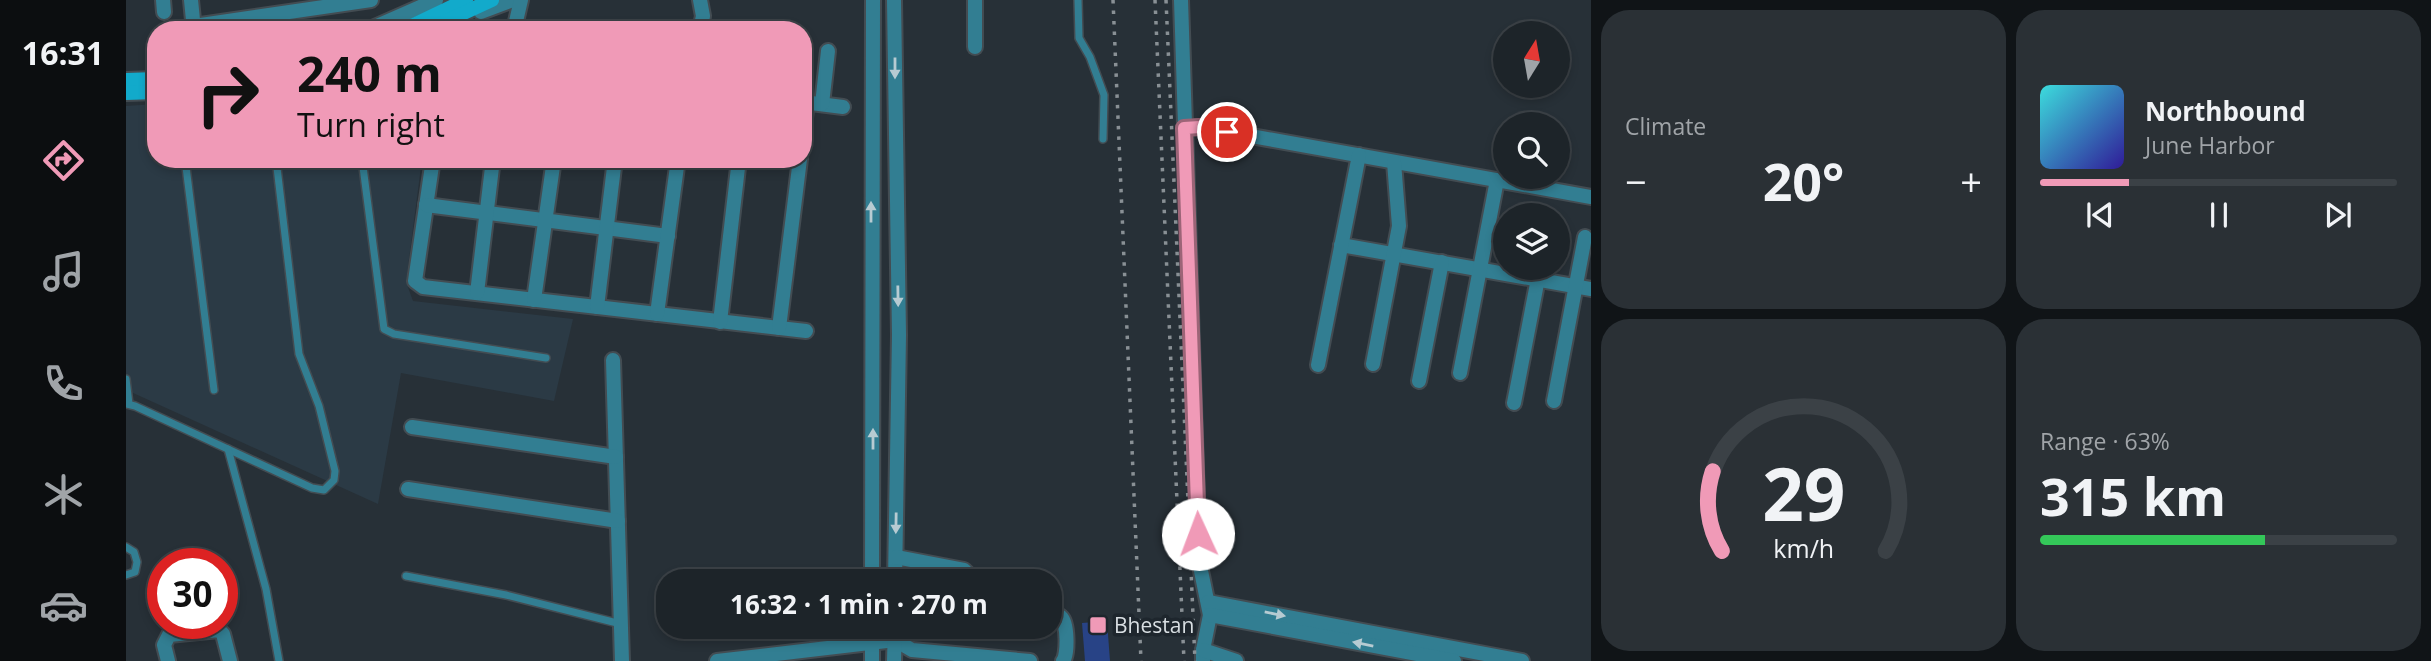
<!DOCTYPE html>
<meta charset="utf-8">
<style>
:root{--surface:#1d2429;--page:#2a3035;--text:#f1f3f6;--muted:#a0a4a8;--line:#3b4146;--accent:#f09ab7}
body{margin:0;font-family:"Open Sans",sans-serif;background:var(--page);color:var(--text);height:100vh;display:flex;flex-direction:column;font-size:26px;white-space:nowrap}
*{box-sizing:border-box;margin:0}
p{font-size:23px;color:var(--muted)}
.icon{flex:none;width:38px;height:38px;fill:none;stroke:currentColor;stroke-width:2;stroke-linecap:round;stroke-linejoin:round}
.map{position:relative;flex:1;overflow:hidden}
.drawer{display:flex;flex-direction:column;gap:10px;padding:10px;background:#101417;width:840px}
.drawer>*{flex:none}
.banner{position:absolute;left:21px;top:21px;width:665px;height:147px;border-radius:28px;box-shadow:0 4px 10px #0003,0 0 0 2px var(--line);background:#f09ab7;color:#111;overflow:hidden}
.needle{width:46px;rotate:11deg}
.fabs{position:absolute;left:1367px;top:21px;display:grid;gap:14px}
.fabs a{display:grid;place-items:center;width:77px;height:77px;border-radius:50%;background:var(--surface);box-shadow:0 4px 10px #0003,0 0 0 2px var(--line);font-size:35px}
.speed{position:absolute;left:21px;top:548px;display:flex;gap:14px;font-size:35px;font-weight:700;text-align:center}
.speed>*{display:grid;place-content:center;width:91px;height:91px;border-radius:50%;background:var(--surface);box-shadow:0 4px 10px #0003,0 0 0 2px var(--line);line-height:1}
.speed .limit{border:10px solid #d22;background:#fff;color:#111}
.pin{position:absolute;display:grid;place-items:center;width:60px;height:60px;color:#fff;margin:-30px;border:4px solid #fff;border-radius:50%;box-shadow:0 2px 7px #0007}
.me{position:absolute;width:77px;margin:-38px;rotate:358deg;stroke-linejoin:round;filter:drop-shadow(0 0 5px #0008)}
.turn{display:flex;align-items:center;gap:24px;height:147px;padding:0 35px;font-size:32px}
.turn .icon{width:91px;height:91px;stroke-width:2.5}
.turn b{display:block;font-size:49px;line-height:60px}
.big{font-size:52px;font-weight:700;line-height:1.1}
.drawer .card{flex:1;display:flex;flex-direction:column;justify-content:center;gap:10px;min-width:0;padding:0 24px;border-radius:28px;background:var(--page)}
.drawer .dial{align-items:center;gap:0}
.dial svg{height:182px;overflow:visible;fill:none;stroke:var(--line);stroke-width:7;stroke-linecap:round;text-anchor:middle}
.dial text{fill:var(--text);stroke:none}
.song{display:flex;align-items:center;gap:21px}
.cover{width:84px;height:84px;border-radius:10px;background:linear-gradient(135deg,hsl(180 70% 55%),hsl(250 70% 35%))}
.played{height:7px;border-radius:4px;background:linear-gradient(90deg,var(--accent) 25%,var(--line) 25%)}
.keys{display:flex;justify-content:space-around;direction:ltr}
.heat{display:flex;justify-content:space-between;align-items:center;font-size:38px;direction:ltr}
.charge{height:10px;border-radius:5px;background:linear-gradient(90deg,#34c759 63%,var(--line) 0)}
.drawer .tiles{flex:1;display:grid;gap:10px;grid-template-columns:repeat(2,1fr)}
.trip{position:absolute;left:530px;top:569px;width:406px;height:70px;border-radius:28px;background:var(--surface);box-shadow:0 4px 10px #0003,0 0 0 2px var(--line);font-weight:700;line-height:70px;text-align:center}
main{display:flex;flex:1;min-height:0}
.dock{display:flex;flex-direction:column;width:126px;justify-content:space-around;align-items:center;background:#0c0e10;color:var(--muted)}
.dock .icon{width:49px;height:49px}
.dock .selected{color:var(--accent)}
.dock b{font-size:32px;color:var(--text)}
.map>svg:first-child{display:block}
.built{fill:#2b3a45}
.building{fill:#284386}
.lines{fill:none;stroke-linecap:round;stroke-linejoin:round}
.lane-casing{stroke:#434c52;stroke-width:10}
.street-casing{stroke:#434c52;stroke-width:18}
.secondary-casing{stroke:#434c52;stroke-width:18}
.lane{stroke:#327e92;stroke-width:7}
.street{stroke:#327e92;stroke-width:14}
.secondary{stroke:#12aacb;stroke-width:14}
.rail{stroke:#899095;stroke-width:3.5;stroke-dasharray:3.5 7;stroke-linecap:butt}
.oneway{fill:#b7cbd2}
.route-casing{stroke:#9c6477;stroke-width:18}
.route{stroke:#f09ab7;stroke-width:12}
.poi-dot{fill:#f09ab7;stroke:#1e262d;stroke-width:2.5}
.labels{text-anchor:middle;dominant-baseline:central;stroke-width:7;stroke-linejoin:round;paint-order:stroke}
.poi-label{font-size:21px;fill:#d8dee2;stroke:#1e262d;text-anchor:start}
</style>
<main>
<nav class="dock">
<b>16:31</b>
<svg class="icon selected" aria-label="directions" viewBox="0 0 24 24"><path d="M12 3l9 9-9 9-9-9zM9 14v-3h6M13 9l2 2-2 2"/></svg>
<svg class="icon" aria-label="music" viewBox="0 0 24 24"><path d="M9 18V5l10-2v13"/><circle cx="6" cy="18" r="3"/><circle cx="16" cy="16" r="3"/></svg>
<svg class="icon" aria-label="phone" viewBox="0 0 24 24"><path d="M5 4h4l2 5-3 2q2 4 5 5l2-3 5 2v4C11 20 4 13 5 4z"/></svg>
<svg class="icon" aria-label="climate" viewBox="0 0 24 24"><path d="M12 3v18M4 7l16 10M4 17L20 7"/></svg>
<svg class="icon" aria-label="car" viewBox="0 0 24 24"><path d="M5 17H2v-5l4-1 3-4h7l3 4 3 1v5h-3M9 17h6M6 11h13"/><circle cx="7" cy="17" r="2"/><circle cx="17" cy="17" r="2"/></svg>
</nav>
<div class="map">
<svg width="1465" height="661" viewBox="0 0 1465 661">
<rect width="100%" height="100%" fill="#273037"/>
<polygon class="built" points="30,104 30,159 296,159 280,282 287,301 447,319 428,401 275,373 252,504 5,392 0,392 0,106"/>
<polygon class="building" points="981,621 984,661 959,661 956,623"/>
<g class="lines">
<g class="lane-casing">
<g id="lane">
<polyline points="952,0 953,38 964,57 978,95 977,139"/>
<polyline points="59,159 88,390"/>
<polyline points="236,159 258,329 268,334 420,358"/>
<polyline points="0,379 3,404"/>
<polyline points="0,404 9,406 186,488 198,490 208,480 209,471 193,406 173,354 150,159"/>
<polyline points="102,449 140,589 153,661"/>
<polyline points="0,547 8,552 11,562 9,572 0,575"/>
<polyline points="280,576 380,595 495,624"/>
</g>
</g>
<g class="street-casing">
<g id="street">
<polyline points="37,0 38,12"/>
<polyline points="65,0 68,30"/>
<polyline points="768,0 773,335 769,581"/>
<polyline points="849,0 849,47"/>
<polyline points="1055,0 1073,561 1084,615 1077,650 1077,661"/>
<polyline points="355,12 387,0"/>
<polyline points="68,26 245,0"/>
<polyline points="242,30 310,0"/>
<polyline points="388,30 395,0"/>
<polyline points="574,30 577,16 574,0"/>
<polyline points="677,102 717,107"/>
<polyline points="696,104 702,51"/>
<polyline points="1058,128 1075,127 1465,197"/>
<polyline points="677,134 681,102"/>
<polyline points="307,159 289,281 297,287 680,331"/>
<polyline points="522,159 552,162"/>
<polyline points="300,205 542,236"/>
<polyline points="1215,245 1465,289"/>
<polyline points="351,293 367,159"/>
<polyline points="408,300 428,159"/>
<polyline points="471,307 489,159"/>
<polyline points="531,314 552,159"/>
<polyline points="594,322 613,159"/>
<polyline points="653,328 674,159"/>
<polyline points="487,360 496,661"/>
<polyline points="1247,364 1273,226 1268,162"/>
<polyline points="1192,365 1233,155"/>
<polyline points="1334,373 1371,180"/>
<polyline points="1293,381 1316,262"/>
<polyline points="1428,401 1459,237"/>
<polyline points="1388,403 1414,268"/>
<polyline points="286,427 490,457"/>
<polyline points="282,489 492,521"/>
<polyline points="770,557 838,570 849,581"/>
<polyline points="746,581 747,0"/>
<polyline points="1082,602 1396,661"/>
<path d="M924,613C928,614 932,614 935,617C942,623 942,655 937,661"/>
<polyline points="1084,615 1328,661"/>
<polyline points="1077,650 1110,661"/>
<polyline points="42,661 38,645 43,635 93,630 97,634 104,661"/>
<polyline points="591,661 769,640 786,650 904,661"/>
<polyline points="746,661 746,626"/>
<polyline points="768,661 769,626"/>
</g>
</g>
<g class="secondary-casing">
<g id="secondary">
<polyline points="277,30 340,0"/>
<polyline points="301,30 366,0"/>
<polyline points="0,80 30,79"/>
<polyline points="0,93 30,92"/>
</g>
</g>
<use href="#lane" class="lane"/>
<use href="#street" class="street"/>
<use href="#secondary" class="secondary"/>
<g class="rail">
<polyline points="987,0 1015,661"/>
<polyline points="1029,0 1058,661"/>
<polyline points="1040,0 1069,661"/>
</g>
</g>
<defs><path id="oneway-solid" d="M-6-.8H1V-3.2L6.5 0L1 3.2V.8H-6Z" transform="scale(1.75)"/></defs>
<g class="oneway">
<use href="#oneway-solid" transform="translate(769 68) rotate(90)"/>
<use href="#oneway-solid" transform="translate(745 212) rotate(-90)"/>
<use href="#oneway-solid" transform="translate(772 296) rotate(89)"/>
<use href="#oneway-solid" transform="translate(747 439) rotate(-90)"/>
<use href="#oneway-solid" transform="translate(770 523) rotate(91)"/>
<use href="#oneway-solid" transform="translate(1149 614) rotate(11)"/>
<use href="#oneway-solid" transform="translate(1237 644) rotate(-169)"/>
</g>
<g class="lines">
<g class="route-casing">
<polyline id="route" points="1072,534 1058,128 1074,127 1101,132"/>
</g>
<use href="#route" class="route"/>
</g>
<rect class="poi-dot" x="963" y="616" width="18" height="18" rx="3.5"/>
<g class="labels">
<g class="poi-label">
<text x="988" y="625">Bhestan</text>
</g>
</g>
</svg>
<div class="fabs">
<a><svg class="needle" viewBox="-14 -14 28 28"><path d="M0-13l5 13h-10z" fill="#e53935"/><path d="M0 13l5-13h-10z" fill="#a0a4a8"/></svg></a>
<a><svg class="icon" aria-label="search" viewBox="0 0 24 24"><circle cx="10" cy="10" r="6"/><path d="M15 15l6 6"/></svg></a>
<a><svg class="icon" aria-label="layers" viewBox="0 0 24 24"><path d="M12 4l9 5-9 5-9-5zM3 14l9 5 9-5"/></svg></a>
</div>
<div class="speed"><div class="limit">30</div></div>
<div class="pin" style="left:1101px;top:132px;background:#d93025"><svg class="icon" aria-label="arrive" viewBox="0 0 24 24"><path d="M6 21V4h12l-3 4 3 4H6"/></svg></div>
<svg class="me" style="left:1072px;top:534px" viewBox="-20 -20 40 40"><circle r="19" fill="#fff"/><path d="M0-13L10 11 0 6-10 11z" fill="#f09ab7"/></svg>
<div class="trip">16:32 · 1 min · 270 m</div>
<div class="banner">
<div class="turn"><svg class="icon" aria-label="right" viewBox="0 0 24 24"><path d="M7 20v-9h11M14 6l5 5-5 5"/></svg><div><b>240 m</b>Turn right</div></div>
</div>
</div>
<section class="drawer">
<div class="tiles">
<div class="card"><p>Climate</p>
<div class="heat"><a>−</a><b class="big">20°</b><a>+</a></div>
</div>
<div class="card">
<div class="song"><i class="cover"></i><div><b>Northbound</b><p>June Harbor</p></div></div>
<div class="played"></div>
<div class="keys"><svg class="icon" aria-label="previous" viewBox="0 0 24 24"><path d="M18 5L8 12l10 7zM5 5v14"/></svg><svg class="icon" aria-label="pause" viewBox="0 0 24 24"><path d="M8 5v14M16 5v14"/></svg><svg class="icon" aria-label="next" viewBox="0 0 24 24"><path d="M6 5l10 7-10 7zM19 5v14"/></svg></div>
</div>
<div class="card dial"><svg viewBox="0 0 100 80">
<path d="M14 69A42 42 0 1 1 86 69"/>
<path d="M14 69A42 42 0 0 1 10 34" stroke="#f09ab7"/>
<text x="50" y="56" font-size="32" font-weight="700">29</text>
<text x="50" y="72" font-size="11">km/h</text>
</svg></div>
<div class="card"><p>Range · 63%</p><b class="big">315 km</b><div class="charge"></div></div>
</div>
</section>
</main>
